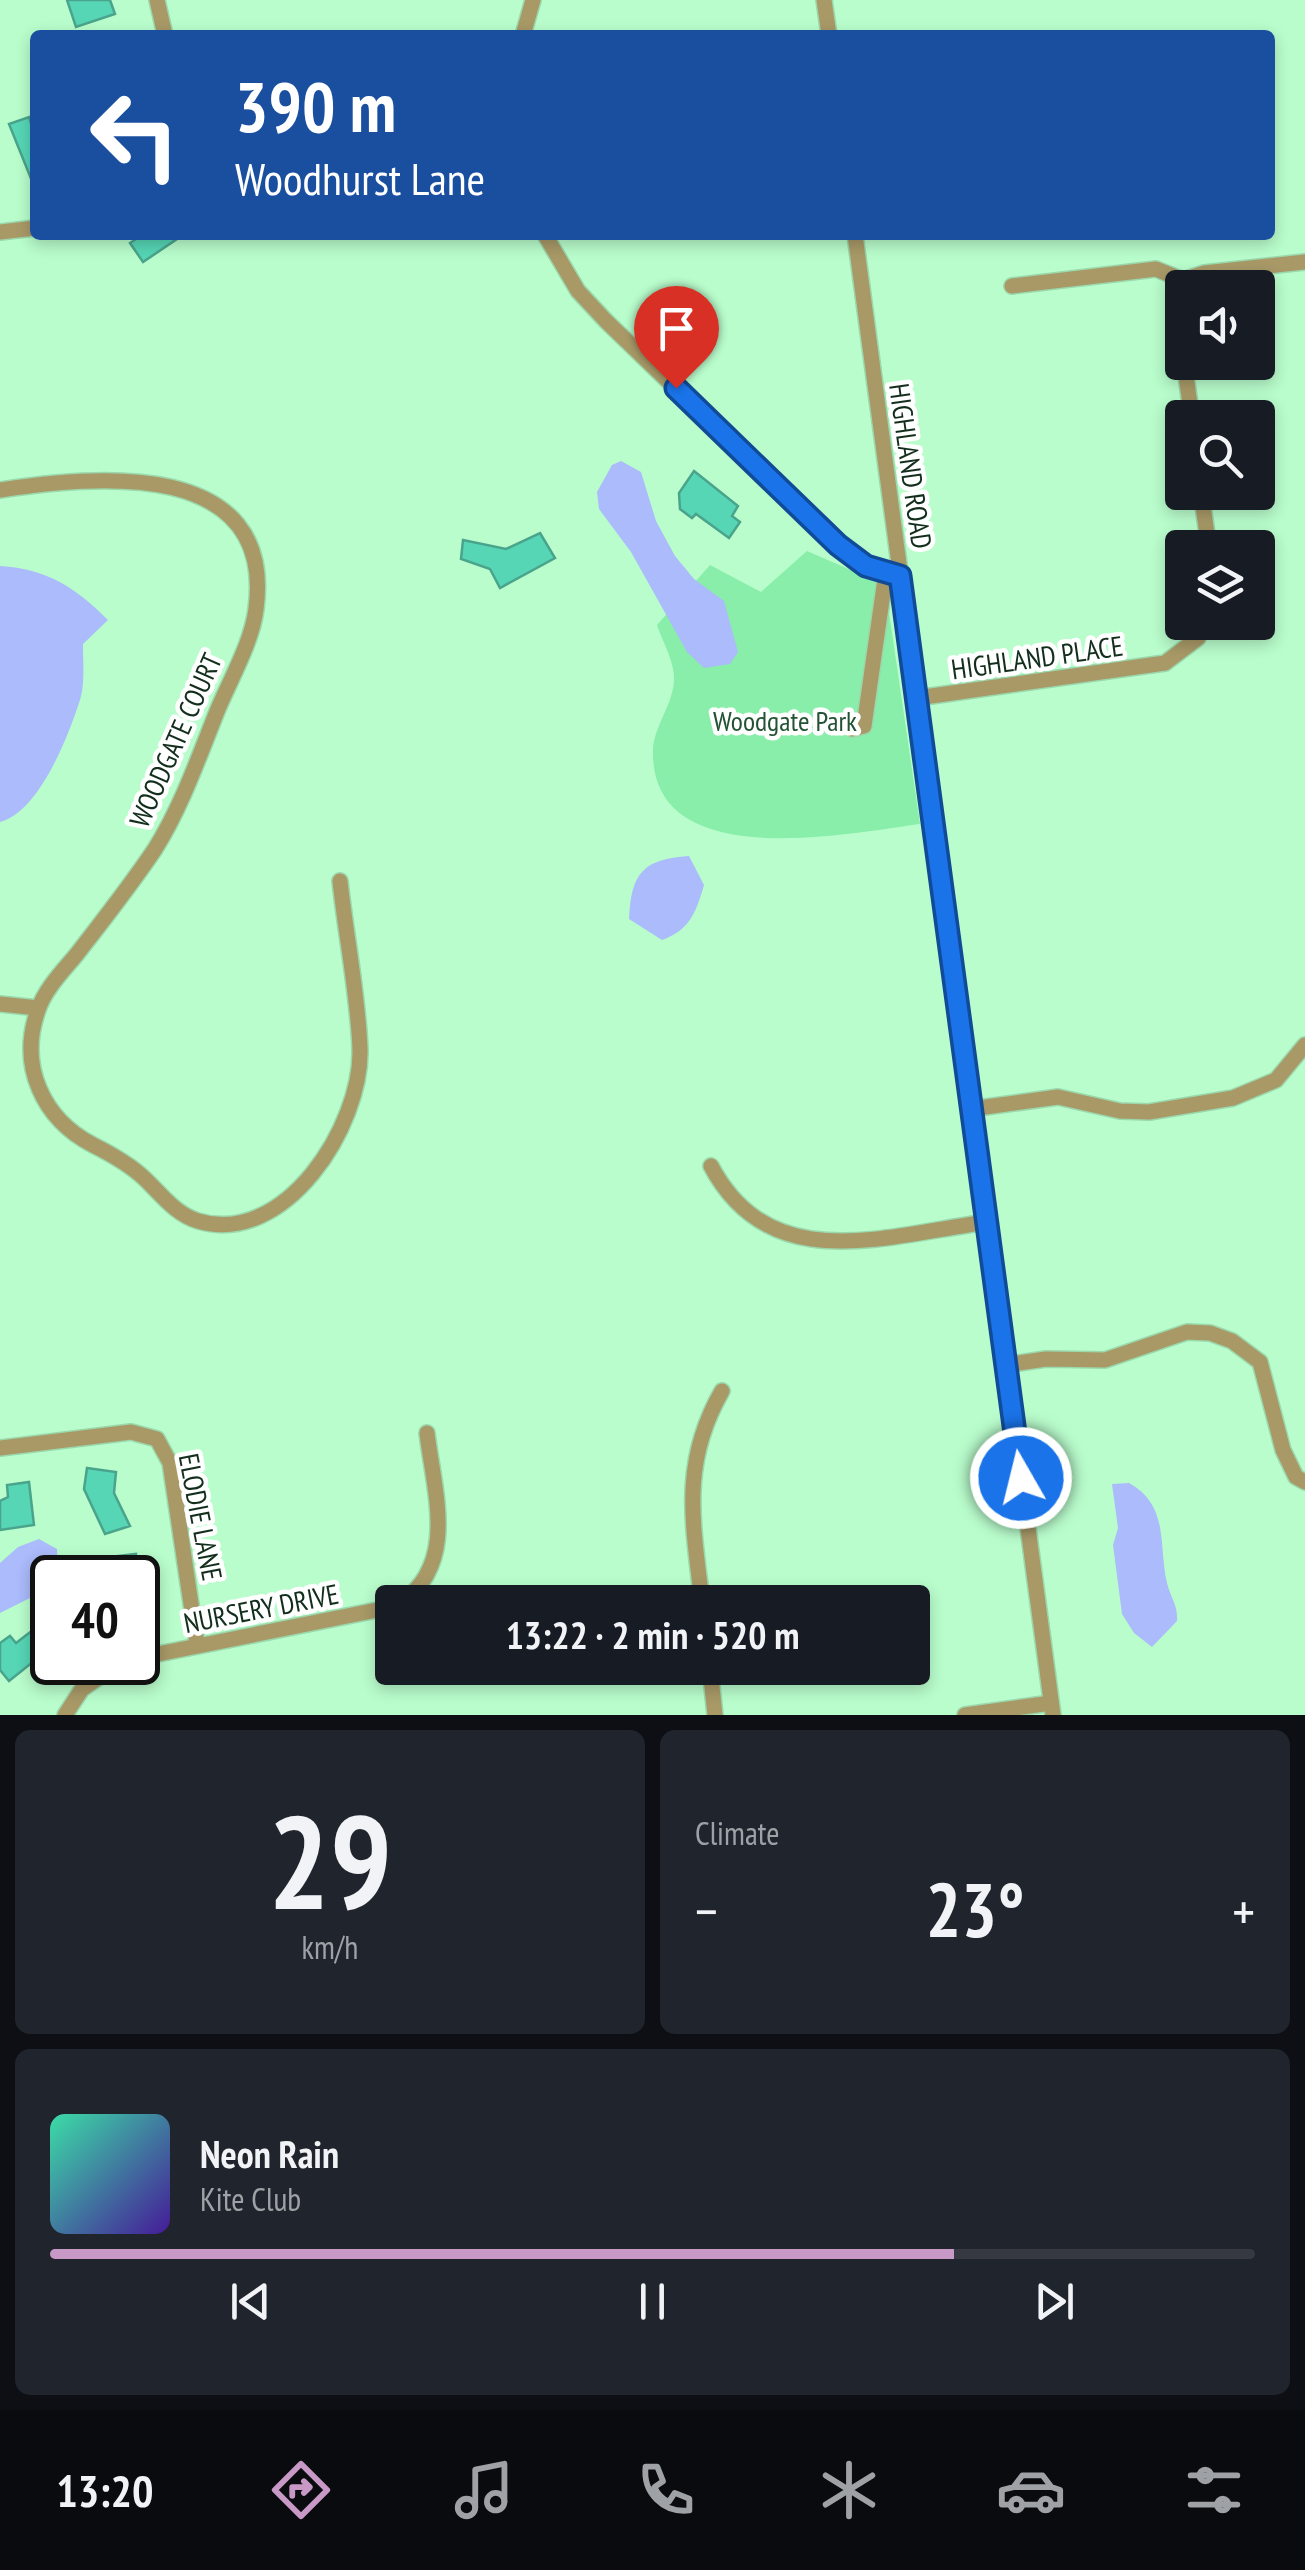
<!DOCTYPE html>
<meta charset="utf-8">
<style>
:root{--surface:#171b24;--page:#20242c;--text:#f1f3f6;--muted:#9ea1a6;--line:#363941;--accent:#c899c6}
body{margin:0;font-family:"PT Sans Narrow",sans-serif;background:var(--page);color:var(--text);height:100vh;display:flex;flex-direction:column;font-size:38px;white-space:nowrap}
*{box-sizing:border-box;margin:0}
p{font-size:32px;color:var(--muted)}
.icon{flex:none;width:55px;height:55px;fill:none;stroke:currentColor;stroke-width:2;stroke-linecap:round;stroke-linejoin:round}
.map{position:relative;height:1715px;overflow:hidden}
.panel{display:flex;flex-direction:column;gap:15px;padding:15px;background:#0d0f14;flex:1}
.panel>*{flex:none}
.banner{position:absolute;left:30px;top:30px;width:1245px;height:210px;border-radius:10px;box-shadow:0 5px 15px #0003;background:#1a4fa0;color:#fff;overflow:hidden}
.controls{position:absolute;left:1165px;top:270px;display:grid;gap:20px}
.controls a{display:grid;place-items:center;width:110px;height:110px;border-radius:10px;background:var(--surface);box-shadow:0 5px 15px #0003;font-size:50px}
.speed{position:absolute;left:30px;top:1555px;display:flex;gap:20px;font-size:50px;font-weight:700;text-align:center}
.speed>*{display:grid;place-content:center;width:130px;height:130px;border-radius:50%;background:var(--surface);box-shadow:0 5px 15px #0003;line-height:1}
.speed .limit{border:5px solid #111;border-radius:15px;background:#fff;color:#111}
.pin{position:absolute;display:grid;place-items:center;width:85px;height:85px;color:#fff;margin:-102px -42px;border-radius:50% 50% 50% 0;rotate:-45deg;box-shadow:0 0 10px #0007}
.pin .icon{rotate:45deg}
.me{position:absolute;width:110px;margin:-55px;rotate:352deg;stroke-linejoin:round;filter:drop-shadow(0 0 8px #0008)}
.turn{display:flex;align-items:center;gap:35px;height:210px;padding:0 40px;font-size:45px}
.turn .icon{width:130px;height:130px;stroke-width:2.5}
.turn b{display:block;font-size:70px;line-height:85px}
.big{font-size:75px;font-weight:600;line-height:1.1}
.panel .tile{flex:1;display:flex;flex-direction:column;justify-content:center;gap:15px;min-width:0;padding:0 35px;border-radius:15px;background:var(--page)}
.panel .dial{align-items:center;gap:0}
.dial b{font-size:130px;line-height:1}
.song{display:flex;align-items:center;gap:30px}
.cover{width:120px;height:120px;border-radius:15px;background:linear-gradient(135deg,hsl(160 70% 55%),hsl(260 70% 35%))}
.played{height:10px;border-radius:5px;background:linear-gradient(90deg,var(--accent) 75%,var(--line) 75%)}
.keys{display:flex;justify-content:space-around;direction:ltr}
.heat{display:flex;justify-content:space-between;align-items:center;font-size:55px;direction:ltr}
.panel .tiles{flex:1;display:grid;gap:15px;grid-template-columns:1fr 1fr}
.tile:last-child{grid-column:span 2}
.trip{position:absolute;left:375px;top:1585px;width:555px;height:100px;border-radius:10px;background:var(--surface);box-shadow:0 5px 15px #0003;font-weight:600;line-height:100px;text-align:center}
.menu{display:flex;height:160px;justify-content:space-around;align-items:center;background:#090b0e;color:var(--muted)}
.menu .icon{width:70px;height:70px}
.menu .active{color:var(--accent)}
.menu b{font-size:45px;color:var(--text)}
.map>svg:first-child{display:block}
.green{fill:#88eea9}
.water{fill:#abbbfb}
.building{fill:#56d6b5;stroke:#4aa48c;stroke-width:2.5}
.lines{fill:none;stroke-linecap:round;stroke-linejoin:round}
.minor-casing{stroke:#9bd8ac;stroke-width:18}
.minor{stroke:#a89967;stroke-width:15}
.route-casing{stroke:#114b97;stroke-width:25}
.route{stroke:#1a73e8;stroke-width:18}
.labels{text-anchor:middle;dominant-baseline:central;stroke-width:9;stroke-linejoin:round;paint-order:stroke}
.street-label{font-size:28px;fill:#132e1c;stroke:#fff}
.park-label{font-size:28px;fill:#235334;stroke:#fff}
</style>
<div class="map">
<svg width="1305" height="1715" viewBox="0 0 1305 1715">
<rect width="100%" height="100%" fill="#b9fdcc"/>
<path class="green" d="M807,551L885,585L920,824C845,834 651,874 653,751C653,727 675,702 674,677C674,661 662,640 657,625L710,565L761,592Z"/>
<g class="water">
<polygon points="621,461 641,472 656,521 675,556 694,579 724,601 738,652 730,664 704,668 687,652 631,552 599,509 597,492 612,465"/>
<path d="M0,566C47,569 75,587 108,620L83,644C83,662 85,684 80,700C68,737 39,812 0,822Z"/>
<path d="M689,856L704,885C696,912 690,930 662,940L629,919C631,873 643,859 689,856Z"/>
<path d="M1129,1483C1170,1506 1158,1545 1167,1583C1171,1599 1178,1605 1177,1621L1152,1647L1134,1633L1122,1614L1113,1545L1118,1528L1112,1484Z"/>
<polygon points="39,1539 57,1549 58,1577 52,1578 52,1587 0,1613 0,1563 18,1547"/>
</g>
<g class="building">
<polygon points="67,0 110,0 115,14 76,27"/>
<polygon points="29,117 35,136 32,181 9,124"/>
<polygon points="142,235 183,235 143,262 130,243"/>
<polygon points="694,471 738,506 732,516 740,522 729,538 696,514 692,518 680,509 679,493"/>
<polygon points="540,533 555,558 500,588 490,569 461,559 463,540 506,549"/>
<polygon points="87,1468 116,1472 114,1493 130,1526 105,1534 84,1489"/>
<polygon points="29,1482 34,1525 0,1530 0,1501 8,1497 7,1485"/>
<polygon points="136,1554 138,1578 112,1578 109,1557"/>
<polygon points="33,1630 49,1649 9,1681 0,1670 0,1643 10,1636 16,1643"/>
</g>
<g class="lines">
<g class="minor-casing">
<g id="minor">
<polyline points="157,0 165,35"/>
<polyline points="824,0 829,35"/>
<polyline points="523,35 533,0"/>
<polyline points="0,232 35,228"/>
<polyline points="545,235 578,291 606,321 838,545 866,566 900,576"/>
<polyline points="855,235 1053,1715"/>
<polyline points="1012,286 1156,269 1183,280 1204,273 1305,262"/>
<polyline points="1182,349 1176,303 1183,280"/>
<polyline points="1184,362 1192,418"/>
<path d="M0,490C95,475 276,458 256,609C252,642 231,678 218,709C199,756 182,806 155,849C131,885 104,919 77,954C63,971 45,989 38,1010C18,1066 43,1119 93,1145C111,1154 129,1164 144,1178C161,1194 175,1214 198,1221C285,1247 362,1126 360,1049C358,994 346,937 340,881"/>
<polyline points="1201,492 1209,548"/>
<polyline points="917,698 1165,663 1198,638 1206,622"/>
<polyline points="852,729 864,726 886,572"/>
<polyline points="0,1004 38,1008"/>
<polyline points="971,1109 1058,1097 1120,1111 1149,1112 1233,1098 1276,1080 1305,1045"/>
<path d="M711,1166C770,1277 884,1236 987,1222"/>
<polyline points="1005,1365 1046,1359 1105,1360 1187,1332 1210,1333 1232,1341 1260,1362 1283,1450 1296,1477 1305,1482"/>
<polyline points="0,1448 131,1432 157,1439 170,1463 197,1644"/>
<path d="M402,1602C458,1562 434,1492 427,1433"/>
<path d="M702,1602C693,1523 680,1464 722,1391"/>
<polyline points="138,1658 392,1607"/>
<polyline points="710,1668 715,1715"/>
<polyline points="65,1715 82,1689 121,1662"/>
<polyline points="965,1715 1051,1703"/>
</g>
</g>
<use href="#minor" class="minor"/>
</g>
<g class="lines">
<g class="route-casing">
<polyline id="route" points="676,388 838,545 866,566 900,576 1021,1478"/>
</g>
<use href="#route" class="route"/>
</g>
<g class="labels">
<g class="street-label">
<text transform="translate(911 466) rotate(82)">HIGHLAND ROAD</text>
<text transform="translate(1037 657) rotate(-8)">HIGHLAND PLACE</text>
<text transform="translate(175 740) rotate(-66)">WOODGATE COURT</text>
<text transform="translate(201 1517) rotate(79)">ELODIE LANE</text>
<text transform="translate(261 1608) rotate(-11)">NURSERY DRIVE</text>
</g>
<g class="park-label">
<text x="785" y="720">Woodgate Park</text>
</g>
</g>
</svg>
<div class="controls">
<a><svg class="icon" aria-label="sound" viewBox="0 0 24 24"><path d="M4 9h4l5-4v14l-5-4H4zM17 9q2 3 0 6"/></svg></a>
<a><svg class="icon" aria-label="search" viewBox="0 0 24 24"><circle cx="10" cy="10" r="6"/><path d="M15 15l6 6"/></svg></a>
<a><svg class="icon" aria-label="layers" viewBox="0 0 24 24"><path d="M12 4l9 5-9 5-9-5zM3 14l9 5 9-5"/></svg></a>
</div>
<div class="speed"><div class="limit">40</div></div>
<div class="pin" style="left:676px;top:388px;background:#d93025"><svg class="icon" aria-label="arrive" viewBox="0 0 24 24"><path d="M6 21V4h12l-3 4 3 4H6"/></svg></div>
<svg class="me" style="left:1021px;top:1478px" viewBox="-20 -20 40 40"><circle r="17" fill="#1a73e8" stroke="#fff" stroke-width="3"/><path d="M0-11L8 9 0 5-8 9z" fill="#fff"/></svg>
<div class="trip">13:22 · 2 min · 520 m</div>
<div class="banner">
<div class="turn"><svg class="icon" aria-label="left" viewBox="0 0 24 24"><path d="M17 20v-9H6M10 6l-5 5 5 5"/></svg><div><b>390 m</b>Woodhurst Lane</div></div>
</div>
</div>
<section class="panel">
<div class="tiles">
<div class="tile dial"><b>29</b><p>km/h</p></div>
<div class="tile"><p>Climate</p>
<div class="heat"><a>−</a><b class="big">23°</b><a>+</a></div>
</div>
<div class="tile">
<div class="song"><i class="cover"></i><div><b>Neon Rain</b><p>Kite Club</p></div></div>
<div class="played"></div>
<div class="keys"><svg class="icon" aria-label="previous" viewBox="0 0 24 24"><path d="M18 5L8 12l10 7zM5 5v14"/></svg><svg class="icon" aria-label="pause" viewBox="0 0 24 24"><path d="M8 5v14M16 5v14"/></svg><svg class="icon" aria-label="next" viewBox="0 0 24 24"><path d="M6 5l10 7-10 7zM19 5v14"/></svg></div>
</div>
</div>
</section>
<nav class="menu">
<b>13:20</b>
<svg class="icon active" aria-label="directions" viewBox="0 0 24 24"><path d="M12 3l9 9-9 9-9-9zM9 14v-3h6M13 9l2 2-2 2"/></svg>
<svg class="icon" aria-label="music" viewBox="0 0 24 24"><path d="M9 18V5l10-2v13"/><circle cx="6" cy="18" r="3"/><circle cx="16" cy="16" r="3"/></svg>
<svg class="icon" aria-label="phone" viewBox="0 0 24 24"><path d="M5 4h4l2 5-3 2q2 4 5 5l2-3 5 2v4C11 20 4 13 5 4z"/></svg>
<svg class="icon" aria-label="climate" viewBox="0 0 24 24"><path d="M12 3v18M4 7l16 10M4 17L20 7"/></svg>
<svg class="icon" aria-label="car" viewBox="0 0 24 24"><path d="M5 17H2v-5l4-1 3-4h7l3 4 3 1v5h-3M9 17h6M6 11h13"/><circle cx="7" cy="17" r="2"/><circle cx="17" cy="17" r="2"/></svg>
<svg class="icon" aria-label="filters" viewBox="0 0 24 24"><path d="M4 7h16M4 17h16"/><circle cx="9" cy="7" r="2"/><circle cx="15" cy="17" r="2"/></svg>
</nav>
